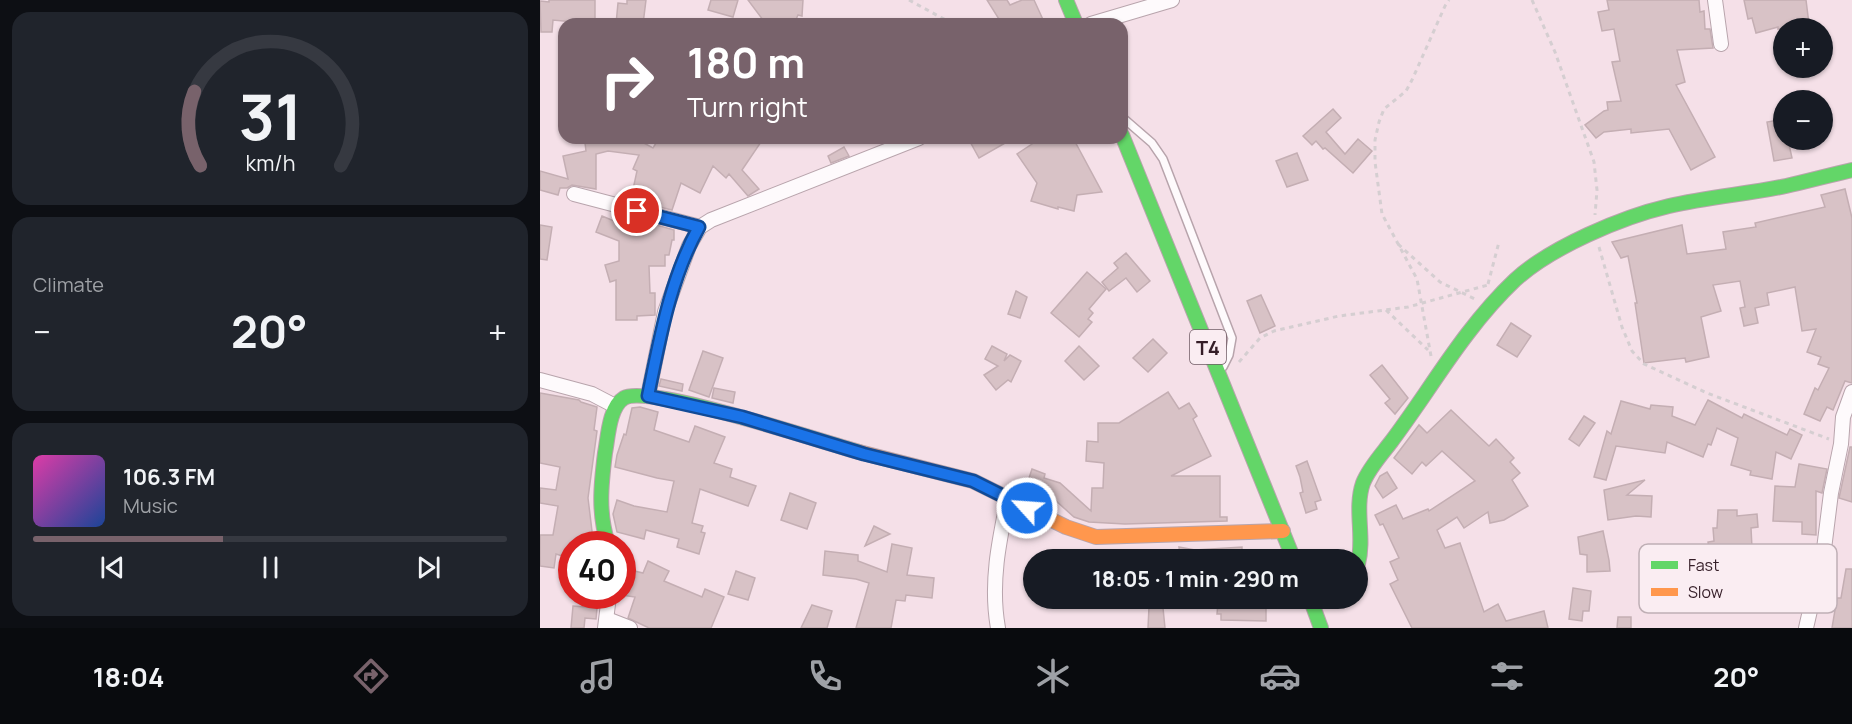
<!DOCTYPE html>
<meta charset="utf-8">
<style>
:root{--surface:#171b24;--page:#20242c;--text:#f1f3f6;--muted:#9ea1a6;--line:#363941;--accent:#78626b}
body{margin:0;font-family:Manrope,sans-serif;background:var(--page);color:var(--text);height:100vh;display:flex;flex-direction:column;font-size:22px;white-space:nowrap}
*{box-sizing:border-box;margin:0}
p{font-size:20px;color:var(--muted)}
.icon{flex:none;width:33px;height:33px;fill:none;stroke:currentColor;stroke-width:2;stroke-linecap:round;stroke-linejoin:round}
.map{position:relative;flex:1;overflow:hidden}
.sheet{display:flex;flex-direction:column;gap:12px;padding:12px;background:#0d0f14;width:540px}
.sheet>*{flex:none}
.guide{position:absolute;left:18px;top:18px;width:570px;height:126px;border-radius:18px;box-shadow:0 2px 4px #0004;background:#78626b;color:#fff;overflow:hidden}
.tools{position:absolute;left:1233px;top:18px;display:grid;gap:12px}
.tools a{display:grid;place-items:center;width:60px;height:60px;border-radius:50%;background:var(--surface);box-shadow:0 2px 4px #0004;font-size:30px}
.speed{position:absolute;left:18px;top:531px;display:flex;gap:12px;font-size:30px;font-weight:700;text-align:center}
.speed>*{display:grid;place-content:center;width:78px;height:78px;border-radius:50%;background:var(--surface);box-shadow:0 2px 4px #0004;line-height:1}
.speed .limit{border:9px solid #d22;background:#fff;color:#111}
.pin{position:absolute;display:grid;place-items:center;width:51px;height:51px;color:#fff;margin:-26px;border:3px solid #fff;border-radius:50%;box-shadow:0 2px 6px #0007}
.me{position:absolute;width:66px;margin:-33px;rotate:296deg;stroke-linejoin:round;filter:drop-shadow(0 0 4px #0008)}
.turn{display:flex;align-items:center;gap:21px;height:126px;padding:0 30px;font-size:27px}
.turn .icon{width:78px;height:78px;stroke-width:2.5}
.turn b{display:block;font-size:42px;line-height:51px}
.big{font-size:45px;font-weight:700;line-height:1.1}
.sheet .tile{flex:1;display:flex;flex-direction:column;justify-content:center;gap:9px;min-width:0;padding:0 21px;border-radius:18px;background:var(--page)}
.sheet .dial{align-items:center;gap:0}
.dial svg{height:156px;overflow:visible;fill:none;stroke:var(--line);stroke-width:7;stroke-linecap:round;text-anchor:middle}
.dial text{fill:var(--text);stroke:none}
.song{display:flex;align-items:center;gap:18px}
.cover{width:72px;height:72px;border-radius:9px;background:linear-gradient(135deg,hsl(320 70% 55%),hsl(220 70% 35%))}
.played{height:6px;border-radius:3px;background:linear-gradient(90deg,var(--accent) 40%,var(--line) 40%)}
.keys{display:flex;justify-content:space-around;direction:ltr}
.heat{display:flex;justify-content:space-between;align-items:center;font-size:33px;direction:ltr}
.trip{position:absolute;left:483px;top:549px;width:345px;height:60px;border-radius:30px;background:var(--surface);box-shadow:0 2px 4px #0004;font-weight:700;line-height:60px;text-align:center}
.menu{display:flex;height:96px;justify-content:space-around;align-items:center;background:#090b0e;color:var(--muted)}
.menu .icon{width:42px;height:42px}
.menu .active{color:var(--accent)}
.menu b{font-size:27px;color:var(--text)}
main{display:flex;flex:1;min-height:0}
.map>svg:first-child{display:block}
.building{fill:#d8c2c6;stroke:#c4aeb3;stroke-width:1.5}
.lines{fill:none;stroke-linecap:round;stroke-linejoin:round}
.lane-casing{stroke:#b8a4ac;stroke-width:10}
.street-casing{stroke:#b8a4ac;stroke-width:16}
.fast-casing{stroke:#b8a4ac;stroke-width:16}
.slow-casing{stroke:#b8a4ac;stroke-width:16}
.path{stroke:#d5ced1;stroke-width:3;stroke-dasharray:4.5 4.5;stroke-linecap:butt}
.lane{stroke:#fefafc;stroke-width:7}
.street{stroke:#fefafc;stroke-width:14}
.fast{stroke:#63d668;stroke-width:14}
.slow{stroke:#ff974d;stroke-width:14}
.route-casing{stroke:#114b97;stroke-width:15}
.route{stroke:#1a73e8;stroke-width:10}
.labels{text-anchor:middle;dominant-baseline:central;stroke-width:5;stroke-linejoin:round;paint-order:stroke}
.shield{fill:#faedf2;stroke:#705c65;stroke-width:1.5}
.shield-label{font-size:20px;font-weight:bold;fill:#351e28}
.key{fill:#faedf2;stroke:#bfafb5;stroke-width:1.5}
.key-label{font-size:16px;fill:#351e28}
</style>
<main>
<section class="sheet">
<div class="tile dial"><svg viewBox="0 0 100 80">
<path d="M14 69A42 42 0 1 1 86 69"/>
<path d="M14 69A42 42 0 0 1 11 31" stroke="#78626b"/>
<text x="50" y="56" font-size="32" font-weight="700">31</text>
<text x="50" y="72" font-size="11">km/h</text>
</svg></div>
<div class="tile"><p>Climate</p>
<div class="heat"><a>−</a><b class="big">20°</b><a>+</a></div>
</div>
<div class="tile">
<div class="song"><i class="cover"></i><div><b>106.3 FM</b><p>Music</p></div></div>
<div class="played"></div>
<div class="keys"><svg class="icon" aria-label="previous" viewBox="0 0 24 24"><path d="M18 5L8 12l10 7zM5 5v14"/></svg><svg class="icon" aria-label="pause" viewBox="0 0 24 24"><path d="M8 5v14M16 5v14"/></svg><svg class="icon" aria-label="next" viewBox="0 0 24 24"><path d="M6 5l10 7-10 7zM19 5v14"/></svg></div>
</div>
</section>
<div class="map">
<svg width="1312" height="628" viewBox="0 0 1312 628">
<rect width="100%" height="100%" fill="#f5e0e8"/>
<g class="building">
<polygon points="9,0 55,0 55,24 13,20 12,32 1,32 0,1 9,2"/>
<polygon points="87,0 106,0 103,24 76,24 78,3 87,4"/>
<polygon points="171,0 198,0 193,17 168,10"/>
<polygon points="208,0 263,0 262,16 258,15 254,24 226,24"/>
<polygon points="447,0 467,0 470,5 482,0 494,0 505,24 462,24"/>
<polygon points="1067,0 1159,0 1160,12 1164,11 1165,29 1170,29 1173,48 1137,50 1145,82 1136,85 1175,157 1151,170 1129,129 1091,133 1091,129 1064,132 1056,138 1045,125 1064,111 1068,110 1067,102 1081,101 1072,62 1080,61 1074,29 1062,31 1058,12 1069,10"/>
<polygon points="1204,0 1266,0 1269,24 1238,29 1238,27 1216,33 1212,18 1208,19"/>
<polygon points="793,109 801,118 786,132 805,154 818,139 832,151 813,173 785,148 783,149 776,141 772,145 763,136"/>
<polygon points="1244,119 1244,140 1248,140 1252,158 1234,161 1227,122"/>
<polygon points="66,138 81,138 102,142 113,148 119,138 183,138 191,143 195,138 215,138 221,142 202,170 219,189 208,196 189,174 186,178 173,166 160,193 141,183 132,210 104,203 106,197 92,194 97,171 93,169 99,155 68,151 56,154 56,189 32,185 27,188 20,188 18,195 0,190 0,171 28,179 23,156 46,151 45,143"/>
<polygon points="428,138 474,138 439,158"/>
<polygon points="493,138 533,138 562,192 537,195 534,211 518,207 518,209 491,201 497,183 477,154 495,142"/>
<polygon points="304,147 309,156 291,163 288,156"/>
<polygon points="757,153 768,180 747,187 736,161"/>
<polygon points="1305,189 1312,218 1312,383 1305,381 1293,410 1287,407 1280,421 1264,414 1275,388 1278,390 1289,368 1278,364 1281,357 1267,352 1276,329 1262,331 1255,287 1227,293 1229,305 1215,308 1218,323 1204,326 1200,308 1205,307 1200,281 1173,285 1181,311 1161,317 1169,357 1146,362 1145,358 1104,363 1095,303 1097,303 1088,256 1081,258 1072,242 1142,225 1147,254 1186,249 1183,232 1216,227 1215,223 1285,207 1281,195"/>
<polygon points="62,216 74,221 75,218 97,225 99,220 134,230 134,240 132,240 129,255 125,255 125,266 109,266 110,293 115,293 115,315 97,316 97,320 76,320 76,280 70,282 65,265 79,261 79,241 56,232"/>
<polygon points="0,225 12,227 7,260 0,259"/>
<polygon points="586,253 610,281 597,292 586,278 569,291 562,282 578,268 574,263"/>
<polygon points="547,272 566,289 549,309 553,313 548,319 552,322 539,337 511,313"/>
<polygon points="476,291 487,297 480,318 468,314"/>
<polygon points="721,295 735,326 720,333 707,301"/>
<polygon points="971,323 991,336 977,357 957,345"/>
<polygon points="613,339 627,353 608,372 593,358"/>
<polygon points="452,346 467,354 464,361 470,355 481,361 471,382 468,380 456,390 444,375 458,366 445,359"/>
<polygon points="539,346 559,366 544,380 525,361"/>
<polygon points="163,351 183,358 169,397 149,390"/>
<polygon points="842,365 868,398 855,414 845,403 850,399 830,375"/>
<polygon points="121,379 143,384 142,391 119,386"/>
<polygon points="174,388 195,392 193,403 172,398"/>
<polygon points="628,392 639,409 649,403 657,416 653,419 671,456 631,476 680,476 680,517 687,517 687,521 585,524 549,522 534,517 515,500 512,507 484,493 492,469 505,474 504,478 520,483 551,511 552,488 563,488 564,463 546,461 547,441 558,442 558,423 579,423"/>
<polygon points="0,393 39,400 41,402 57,407 54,430 57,431 48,498 52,531 50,544 32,544 32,559 16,554 14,568 0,566 0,535 13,535 18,506 0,503 0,488 16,490 20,467 0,463"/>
<polygon points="1168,400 1202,418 1204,414 1247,435 1250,429 1262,435 1251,459 1236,452 1232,479 1210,475 1211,471 1191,465 1198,438 1177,428 1171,445 1168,444 1163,457 1127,442 1125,453 1076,446 1066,480 1054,477 1067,431 1071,434 1081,401 1110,409 1111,405 1133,407 1132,416 1155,425"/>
<polygon points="100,407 118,412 114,430 149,442 155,426 185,437 174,463 192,469 190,477 216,486 208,506 160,489 152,523 163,526 161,532 165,533 159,554 137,547 139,539 106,530 104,539 77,532 73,514 77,500 94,506 127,512 134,481 117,478 75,467 77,455 84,434 86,435 92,408"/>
<polygon points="911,410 949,446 956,439 974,458 970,462 980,473 972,480 988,506 964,520 950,523 948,512 924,528 917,517 897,530 905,548 920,543 944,612 958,604 966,621 1004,611 1008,628 872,628 850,584 858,580 850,562 859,558 843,524 840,525 835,515 856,505 863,519 888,509 889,511 935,481 902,451 886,466 882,462 872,474 854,458 879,425 887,433"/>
<polygon points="1044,416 1055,423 1039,446 1029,439"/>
<polygon points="1310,447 1312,447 1312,502 1299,498"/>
<polygon points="767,461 781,500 775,502 777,509 766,513 760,493 763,492 760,477 756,466"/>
<polygon points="1259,464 1287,469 1282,493 1276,491 1276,535 1262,534 1262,522 1233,521 1235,486 1255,487"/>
<polygon points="847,472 857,488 843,498 835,486 840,476"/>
<polygon points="1105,480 1087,495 1112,496 1111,517 1096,516 1068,520 1064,490"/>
<polygon points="250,493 276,503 267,529 241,520"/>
<polygon points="1178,510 1197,510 1197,516 1217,514 1218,527 1211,528 1215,608 1203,609 1202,597 1167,599 1168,587 1177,586 1168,542 1174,541 1173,528 1177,528"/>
<polygon points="334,526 350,534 325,546"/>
<polygon points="1063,531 1069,560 1070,571 1047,572 1047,555 1040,554 1038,537"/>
<polygon points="352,544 372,548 367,575 394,578 392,598 366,595 365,601 356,600 351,628 316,628 329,583 316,579 283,575 285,551 318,555 318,561 347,572"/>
<polygon points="639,547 655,550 702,547 702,560 640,560"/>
<polygon points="108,561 129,571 124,581 162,597 165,589 184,597 171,628 109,628 88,618 95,597 82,595 82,568 103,573"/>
<polygon points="1306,569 1312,569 1312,628 1292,628 1297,598 1301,598"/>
<polygon points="196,571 215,578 208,600 188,594"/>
<polygon points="1033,588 1051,591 1049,611 1043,611 1042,621 1029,619"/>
<polygon points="691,598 726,598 726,621 681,620 681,614 677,614 678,603 691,603"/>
<polygon points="272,605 292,611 287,628 261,628"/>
<polygon points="33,606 57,608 56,619 45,618 44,628 31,628"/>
<polygon points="609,607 623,608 625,628 608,628"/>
<polygon points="1078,617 1091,617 1091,628 1077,628"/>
</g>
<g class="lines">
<g class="lane-casing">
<polyline id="lane" points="582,117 612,143 623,159 692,338 689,355 683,367"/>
</g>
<g class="street-casing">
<g id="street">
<polyline points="1175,0 1181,44"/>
<polyline points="551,24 632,0"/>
<polyline points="34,194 160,227"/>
<polyline points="0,380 52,394 75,406"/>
<polyline points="108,396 125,312 149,246 160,227 171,220 379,138"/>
<polyline points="67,619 90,628"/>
<polyline points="65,628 69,596"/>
<path d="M458,628C450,584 459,541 468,498"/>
<polyline points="1266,628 1284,549 1291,493 1301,444 1303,417 1312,392"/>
</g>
</g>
<g class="fast-casing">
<g id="fast">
<polyline points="526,0 536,24"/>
<polyline points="582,135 754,560"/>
<path d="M68,544C58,513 61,485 65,453C68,438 69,407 84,398C109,384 282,442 319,452"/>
<path d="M818,564C825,537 814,509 823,483C829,468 841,455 851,442C863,426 874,410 885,394C912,354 940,313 975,280C1011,247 1082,217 1129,206C1168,197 1207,194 1246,186C1268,181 1290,175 1312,170"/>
<polyline points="770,598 781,628"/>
</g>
</g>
<g class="slow-casing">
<polyline id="slow" points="319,452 433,481 526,527 556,537 743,531"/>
</g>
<g class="path">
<polyline points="369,0 413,24"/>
<polyline points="992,0 1015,52 1054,162 1057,190 1055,215"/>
<polyline points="858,244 900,282 935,299"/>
<polyline points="1059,247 1082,327 1092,351 1104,364 1167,393 1289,439"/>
<polyline points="948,284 959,242"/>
<polyline points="846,310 888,350"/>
<polyline points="891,356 877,279 842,214 835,162 835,140 839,122 844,109 866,91 872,80 905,6 909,0"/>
<polyline points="699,362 720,338 734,331 799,316 868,307 948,285"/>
</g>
<use href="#lane" class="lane"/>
<use href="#street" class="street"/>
<use href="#fast" class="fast"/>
<use href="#slow" class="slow"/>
</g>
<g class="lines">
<g class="route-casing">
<path id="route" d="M97,211L159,227C130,279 120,338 108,396L202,417L324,454L433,481L487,508"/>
</g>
<use href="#route" class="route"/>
</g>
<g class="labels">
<rect class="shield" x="650" y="330" width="36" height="34" rx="4.5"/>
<g class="shield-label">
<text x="668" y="347">T4</text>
</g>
</g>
<rect x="1099" y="544" width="198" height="69" rx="9" class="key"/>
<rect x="1111" y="561" width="27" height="8" fill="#63d668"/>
<rect x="1111" y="588" width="27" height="8" fill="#ff974d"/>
<g class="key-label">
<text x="1148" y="571">Fast</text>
<text x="1148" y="598">Slow</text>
</g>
</svg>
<div class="tools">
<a>+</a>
<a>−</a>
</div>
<div class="speed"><div class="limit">40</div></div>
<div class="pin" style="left:97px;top:211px;background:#d93025"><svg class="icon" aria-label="arrive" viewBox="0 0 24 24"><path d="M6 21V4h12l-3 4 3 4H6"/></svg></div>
<svg class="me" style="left:487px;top:508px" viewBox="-20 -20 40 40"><circle r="17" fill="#1a73e8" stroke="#fff" stroke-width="3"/><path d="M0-11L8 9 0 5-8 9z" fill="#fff"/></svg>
<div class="trip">18:05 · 1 min · 290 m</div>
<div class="guide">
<div class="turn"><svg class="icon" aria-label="right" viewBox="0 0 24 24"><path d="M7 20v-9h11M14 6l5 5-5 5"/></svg><div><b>180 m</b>Turn right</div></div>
</div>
</div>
</main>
<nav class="menu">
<b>18:04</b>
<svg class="icon active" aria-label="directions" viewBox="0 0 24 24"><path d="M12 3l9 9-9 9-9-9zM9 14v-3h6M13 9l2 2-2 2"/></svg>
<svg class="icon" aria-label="music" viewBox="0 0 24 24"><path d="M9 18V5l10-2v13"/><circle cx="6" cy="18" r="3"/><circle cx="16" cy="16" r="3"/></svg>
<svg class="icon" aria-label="phone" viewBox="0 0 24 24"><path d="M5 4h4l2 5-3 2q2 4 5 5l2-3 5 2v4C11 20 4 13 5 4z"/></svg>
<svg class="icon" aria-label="climate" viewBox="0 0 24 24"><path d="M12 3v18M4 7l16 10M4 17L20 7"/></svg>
<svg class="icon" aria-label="car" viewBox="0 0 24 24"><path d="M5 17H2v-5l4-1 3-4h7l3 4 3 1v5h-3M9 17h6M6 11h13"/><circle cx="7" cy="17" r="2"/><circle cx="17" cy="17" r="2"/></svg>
<svg class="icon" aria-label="filters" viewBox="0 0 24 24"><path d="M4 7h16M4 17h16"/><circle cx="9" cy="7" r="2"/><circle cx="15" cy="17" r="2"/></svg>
<b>20°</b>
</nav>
